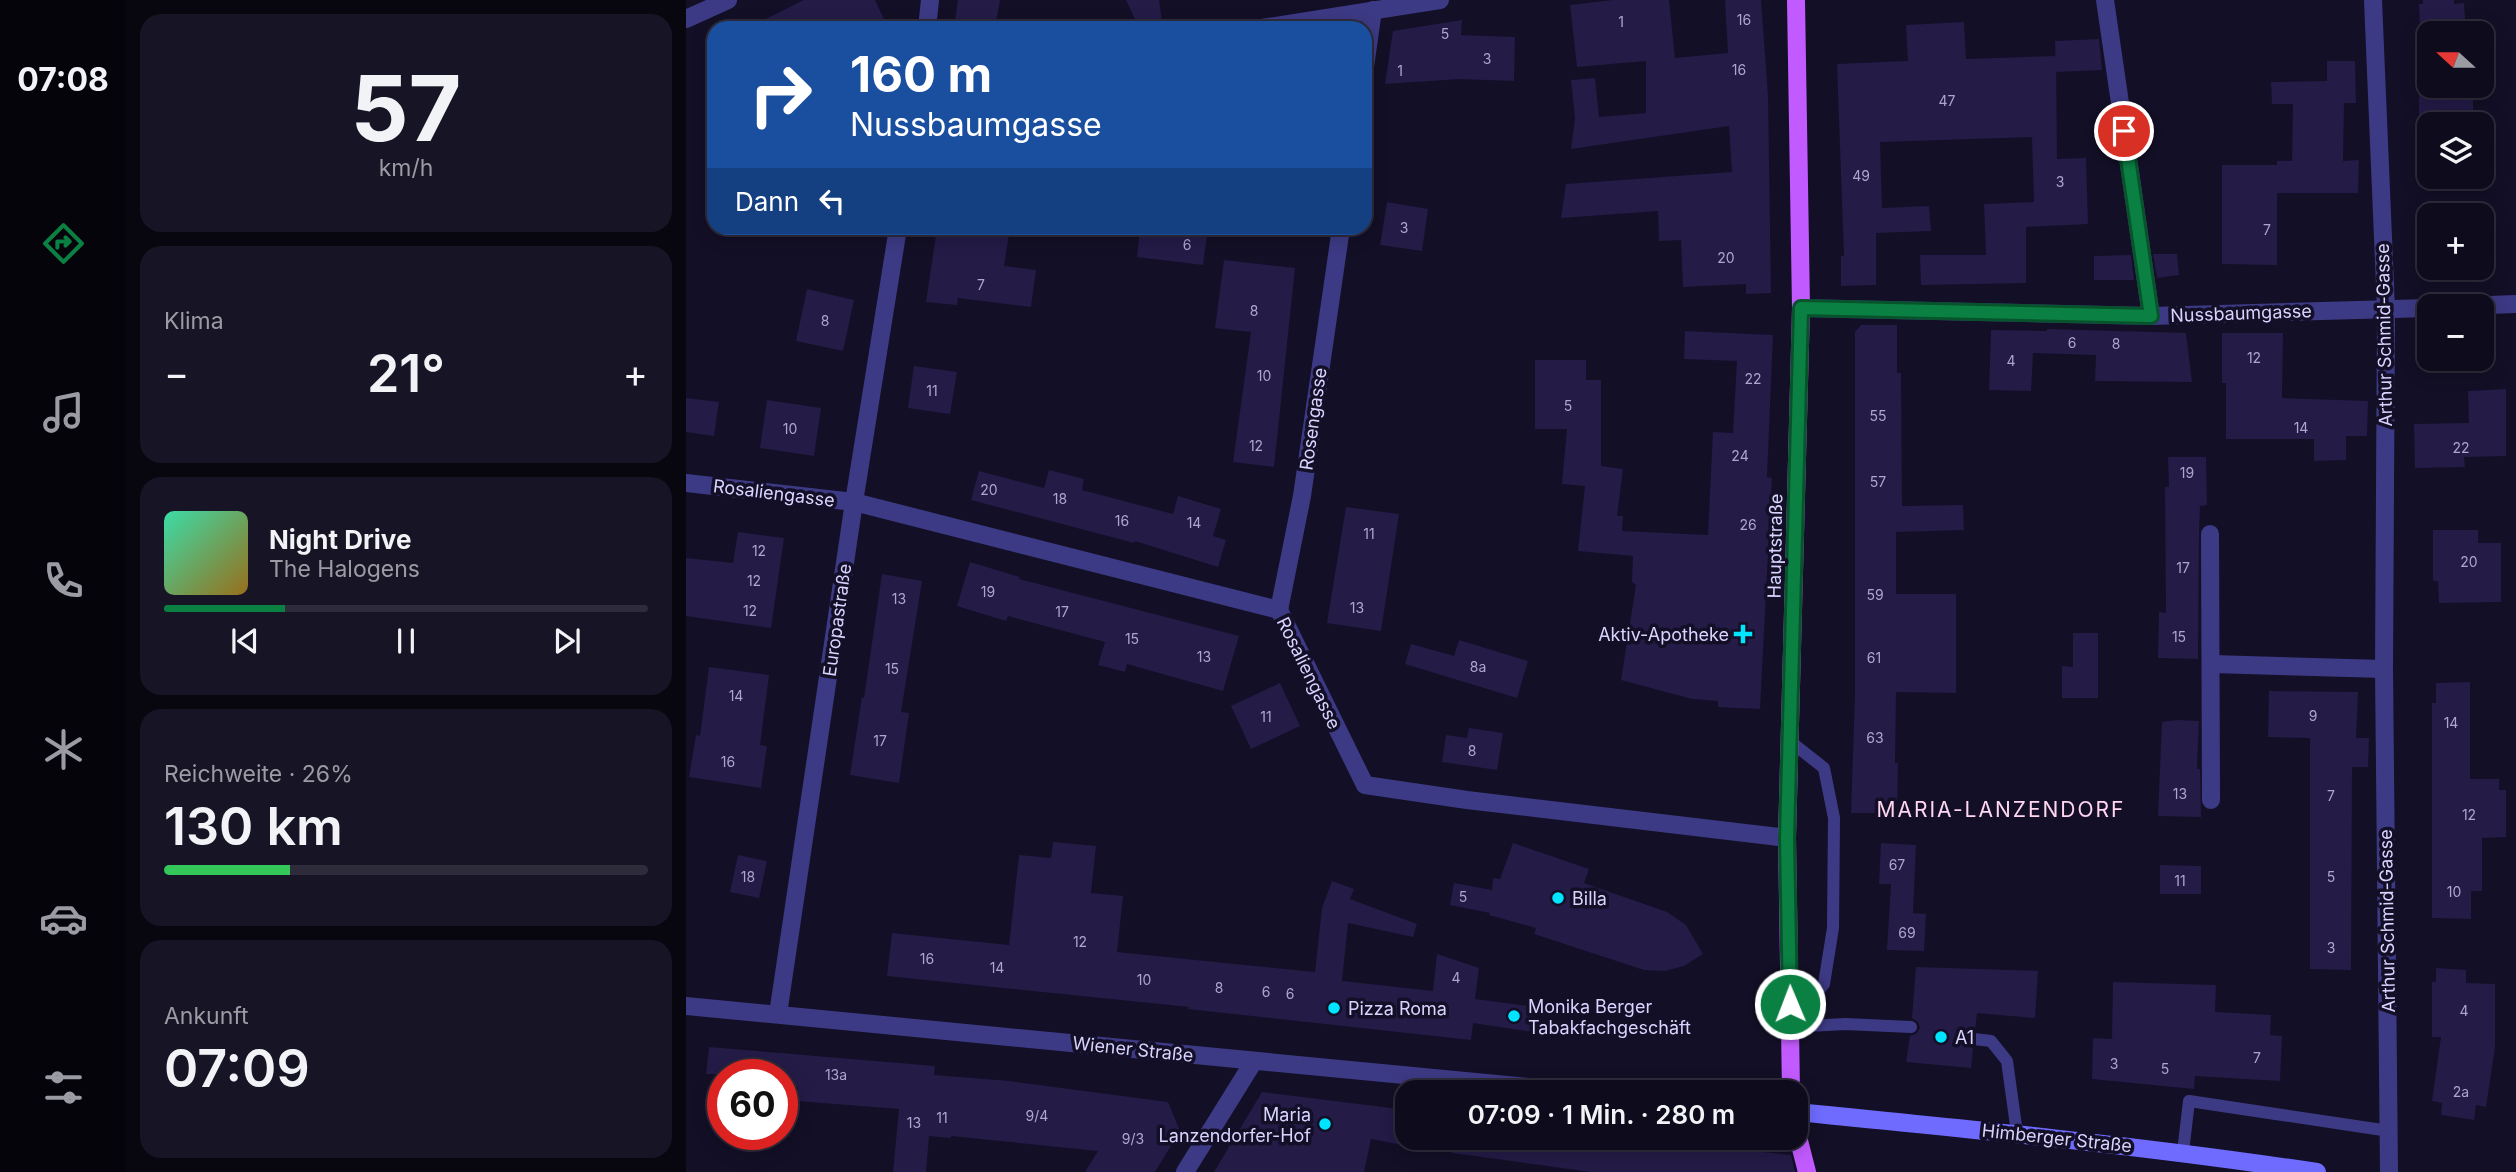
<!DOCTYPE html>
<html lang="de">
<meta charset="utf-8">
<style>
:root{--surface:#0e0b1c;--page:#171425;--text:#f1f3f6;--muted:#9b9ba3;--line:#2e2b3b;--accent:#0b8043}
body{margin:0;font-family:Inter,sans-serif;background:var(--page);color:var(--text);height:100vh;display:flex;flex-direction:column;font-size:26px;white-space:nowrap}
*{box-sizing:border-box;margin:0}
p{font-size:23px;color:var(--muted)}
.icon{flex:none;width:38px;height:38px;fill:none;stroke:currentColor;stroke-width:2;stroke-linecap:round;stroke-linejoin:round}
.map{position:relative;flex:1;overflow:hidden}
.sheet{display:flex;flex-direction:column;gap:14px;padding:14px;background:#08060f;width:560px}
.sheet>*{flex:none}
.banner{position:absolute;left:21px;top:21px;width:665px;height:214px;border-radius:21px;box-shadow:0 4px 18px #0003,0 0 0 2px var(--line);background:#1a4fa0;color:#fff;overflow:hidden}
.needle{width:46px;rotate:291deg}
.controls{position:absolute;left:1731px;top:21px;display:grid;gap:14px}
.controls a{display:grid;place-items:center;width:77px;height:77px;border-radius:14px;background:var(--surface);box-shadow:0 4px 18px #0003,0 0 0 2px var(--line);font-size:35px}
.speed{position:absolute;left:21px;top:1059px;display:flex;gap:14px;font-size:35px;font-weight:700;text-align:center}
.speed>*{display:grid;place-content:center;width:91px;height:91px;border-radius:50%;background:var(--surface);box-shadow:0 4px 18px #0003,0 0 0 2px var(--line);line-height:1}
.speed .limit{border:10px solid #d22;background:#fff;color:#111}
.pin{position:absolute;display:grid;place-items:center;width:60px;height:60px;color:#fff;margin:-30px;border:4px solid #fff;border-radius:50%;box-shadow:0 2px 7px #0007}
.me{position:absolute;width:77px;margin:-38px;rotate:359deg;stroke-linejoin:round;filter:drop-shadow(0 0 5px #0008)}
.turn{display:flex;align-items:center;gap:24px;height:147px;padding:0 28px;font-size:32px}
.turn .icon{width:91px;height:91px;stroke-width:2.5}
.turn b{display:block;font-size:49px;line-height:60px}
.then{display:flex;align-items:center;height:66px;padding:0 28px;background:#0003;gap:14px;font-size:26px}
.big{font-size:52px;font-weight:600;line-height:1.1}
.sheet .tile{flex:1;display:flex;flex-direction:column;justify-content:center;gap:10px;min-width:0;padding:0 24px;border-radius:21px;background:var(--page)}
.sheet .dial{align-items:center;gap:0}
.dial b{font-size:91px;line-height:1}
.song{display:flex;align-items:center;gap:21px}
.cover{width:84px;height:84px;border-radius:10px;background:linear-gradient(135deg,hsl(160 70% 55%),hsl(40 70% 35%))}
.played{height:7px;border-radius:4px;background:linear-gradient(90deg,var(--accent) 25%,var(--line) 25%)}
.keys{display:flex;justify-content:space-around;direction:ltr}
.heat{display:flex;justify-content:space-between;align-items:center;font-size:38px;direction:ltr}
.charge{height:10px;border-radius:5px;background:linear-gradient(90deg,#34c759 26%,var(--line) 0)}
.trip{position:absolute;left:709px;top:1080px;width:413px;height:70px;border-radius:21px;background:var(--surface);box-shadow:0 4px 18px #0003,0 0 0 2px var(--line);font-weight:600;line-height:70px;text-align:center}
main{display:flex;flex:1;min-height:0}
.tabs{display:flex;flex-direction:column;width:126px;justify-content:space-around;align-items:center;background:#06040b;color:var(--muted)}
.tabs .icon{width:49px;height:49px}
.tabs .selected{color:var(--accent)}
.tabs b{font-size:32px;color:var(--text)}
.map>svg:first-child{display:block}
.building{fill:#241b47}
.lines{fill:none;stroke-linecap:round;stroke-linejoin:round}
.lane{stroke:#3d3a85;stroke-width:12}
.street{stroke:#3d3a85;stroke-width:18}
.secondary{stroke:#6f6bff;stroke-width:18}
.primary{stroke:#c25bff;stroke-width:18}
.route-casing{stroke:#07532c;stroke-width:18}
.route{stroke:#0b8043;stroke-width:12}
.poi-dot{fill:#00e5ff;stroke:#130f26;stroke-width:2.5}
.labels{text-anchor:middle;dominant-baseline:central;stroke-width:7;stroke-linejoin:round;paint-order:stroke}
.number-label{font-size:14px;fill:#aca6d1}
.street-label{font-size:18px;fill:#d9d4ff;stroke:#130f26}
.poi-label{font-size:18px;fill:#d9d4ff;stroke:#130f26;text-anchor:start}
.quarter-label{font-size:21px;letter-spacing:2px;fill:#ffd6f0;stroke:#130f26}
</style>
<main>
<nav class="tabs">
<b>07:08</b>
<svg class="icon selected" aria-label="directions" viewBox="0 0 24 24"><path d="M12 3l9 9-9 9-9-9zM9 14v-3h6M13 9l2 2-2 2"/></svg>
<svg class="icon" aria-label="music" viewBox="0 0 24 24"><path d="M9 18V5l10-2v13"/><circle cx="6" cy="18" r="3"/><circle cx="16" cy="16" r="3"/></svg>
<svg class="icon" aria-label="phone" viewBox="0 0 24 24"><path d="M5 4h4l2 5-3 2q2 4 5 5l2-3 5 2v4C11 20 4 13 5 4z"/></svg>
<svg class="icon" aria-label="climate" viewBox="0 0 24 24"><path d="M12 3v18M4 7l16 10M4 17L20 7"/></svg>
<svg class="icon" aria-label="car" viewBox="0 0 24 24"><path d="M5 17H2v-5l4-1 3-4h7l3 4 3 1v5h-3M9 17h6M6 11h13"/><circle cx="7" cy="17" r="2"/><circle cx="17" cy="17" r="2"/></svg>
<svg class="icon" aria-label="filters" viewBox="0 0 24 24"><path d="M4 7h16M4 17h16"/><circle cx="9" cy="7" r="2"/><circle cx="15" cy="17" r="2"/></svg>
</nav>
<section class="sheet">
<div class="tile dial"><b>57</b><p>km/h</p></div>
<div class="tile"><p>Klima</p>
<div class="heat"><a>−</a><b class="big">21°</b><a>+</a></div>
</div>
<div class="tile">
<div class="song"><i class="cover"></i><div><b>Night Drive</b><p>The Halogens</p></div></div>
<div class="played"></div>
<div class="keys"><svg class="icon" aria-label="previous" viewBox="0 0 24 24"><path d="M18 5L8 12l10 7zM5 5v14"/></svg><svg class="icon" aria-label="pause" viewBox="0 0 24 24"><path d="M8 5v14M16 5v14"/></svg><svg class="icon" aria-label="next" viewBox="0 0 24 24"><path d="M6 5l10 7-10 7zM19 5v14"/></svg></div>
</div>
<div class="tile"><p>Reichweite · 26%</p><b class="big">130 km</b><div class="charge"></div></div>
<div class="tile"><p>Ankunft</p><b class="big">07:09</b></div>
</section>
<div class="map">
<svg width="1830" height="1172" viewBox="0 0 1830 1172">
<rect width="100%" height="100%" fill="#130f26"/>
<g class="building">
<polygon points="118,0 189,0 198,19 180,28 61,28"/>
<polygon points="272,0 314,0 309,28 268,28"/>
<polygon points="440,0 473,0 476,22 452,26"/>
<polygon points="926,0 983,0 989,58 1042,53 1039,0 1075,0 1082,96 1085,293 1060,294 1060,284 997,287 995,240 973,241 972,211 875,218 880,184 1046,172 1043,126 885,149 889,119 885,80 909,78 913,117 960,113 960,61 891,67 884,5"/>
<polygon points="1737,0 1768,0 1768,4 1778,3 1780,33 1734,33 1733,4 1737,4"/>
<polygon points="776,20 775,35 829,37 828,81 773,79 699,84 707,31"/>
<polygon points="1278,22 1280,59 1370,56 1371,159 1400,158 1402,224 1340,227 1340,283 1235,285 1234,255 1300,255 1298,204 1348,202 1346,137 1194,142 1196,208 1243,206 1245,231 1190,233 1190,285 1155,286 1155,256 1158,256 1151,64 1222,61 1220,25"/>
<polygon points="1413,39 1416,70 1370,72 1369,41"/>
<polygon points="1641,61 1669,61 1670,103 1658,103 1657,161 1673,160 1672,193 1591,193 1591,265 1536,264 1536,165 1591,165 1591,161 1606,161 1607,104 1586,104 1585,82 1641,81"/>
<rect x="1733" y="86" width="54" height="38"/>
<polygon points="701,202 742,209 736,251 694,245"/>
<polygon points="251,228 324,228 318,266 350,270 345,307 272,298 271,305 240,302"/>
<polygon points="454,228 522,228 517,265 451,257"/>
<polygon points="1467,254 1491,254 1493,275 1471,278"/>
<polygon points="1445,255 1448,280 1408,280 1408,256"/>
<polygon points="538,260 609,268 588,467 547,462 565,332 529,328"/>
<polygon points="121,289 168,300 157,351 110,341"/>
<polygon points="1175,325 1211,325 1211,373 1215,373 1216,506 1277,505 1278,530 1210,532 1210,594 1270,594 1270,693 1210,692 1209,763 1212,763 1211,813 1165,813 1169,695 1169,332"/>
<polygon points="1361,329 1500,333 1506,382 1409,381 1410,355 1347,353 1345,391 1303,390 1305,330 1361,331"/>
<polygon points="999,331 1087,335 1081,477 1086,478 1074,709 1032,707 1032,701 1006,699 935,680 950,585 946,582 947,556 892,551 899,486 876,484 881,429 849,429 849,360 900,360 900,380 915,380 915,466 937,469 931,516 937,516 936,531 1022,535 1027,432 1047,433 1051,361 998,359"/>
<polygon points="1536,333 1597,333 1596,398 1682,401 1681,436 1660,436 1660,460 1628,461 1628,439 1540,439 1540,383 1536,383"/>
<polygon points="228,366 271,372 264,414 222,408"/>
<polygon points="1820,389 1820,456 1778,457 1779,467 1729,468 1728,424 1783,423 1782,391"/>
<polygon points="0,398 33,402 28,436 0,432"/>
<polygon points="81,400 135,408 128,456 74,448"/>
<polygon points="1482,457 1520,457 1521,505 1514,506 1513,534 1512,659 1472,658 1473,612 1480,613 1479,487 1483,487"/>
<polygon points="363,470 398,479 396,490 487,514 492,496 535,509 527,536 540,540 532,567 449,541 448,543 285,500 293,471 358,488"/>
<polygon points="660,507 713,514 695,631 641,623"/>
<polygon points="1747,530 1792,530 1792,543 1815,543 1815,602 1753,603 1752,581 1747,581"/>
<polygon points="52,532 98,538 85,628 0,616 0,558 47,563"/>
<polygon points="284,562 334,577 333,579 553,636 537,691 441,664 439,672 412,665 419,642 322,616 320,621 271,606"/>
<polygon points="196,574 236,581 215,712 223,713 213,783 164,775 176,697 178,698"/>
<polygon points="1387,633 1412,633 1412,698 1376,698 1376,666 1387,667"/>
<polygon points="773,640 842,661 831,698 719,664 725,644 768,656"/>
<polygon points="23,667 83,675 74,745 81,746 75,788 3,777 10,735 14,736"/>
<polygon points="1784,682 1784,779 1813,779 1813,790 1820,790 1820,837 1796,838 1796,891 1785,891 1785,919 1746,918 1746,703 1750,703 1750,683"/>
<polygon points="594,683 614,726 565,749 545,706"/>
<polygon points="1583,691 1672,692 1670,738 1683,738 1682,767 1666,767 1665,970 1624,969 1624,738 1582,737"/>
<polygon points="1491,720 1513,721 1511,769 1514,769 1515,817 1472,816 1476,722"/>
<polygon points="783,728 817,733 811,770 756,762 760,735 781,738"/>
<polygon points="367,842 410,846 405,893 437,896 431,952 629,972 636,908 646,881 668,889 664,899 731,924 727,937 662,923 656,981 747,991 751,954 793,968 789,999 849,1007 846,1032 787,1023 785,1040 502,1009 503,1007 201,976 206,933 323,945 333,855 365,858"/>
<polygon points="827,843 903,869 898,883 981,912 1000,925 1017,954 998,966 979,971 958,970 848,934 850,928 803,915 804,913 764,905 768,883 806,890 807,878 814,879"/>
<polygon points="1195,843 1230,845 1227,913 1240,914 1238,951 1201,950 1205,884 1193,884"/>
<polygon points="52,855 81,861 73,898 44,892"/>
<polygon points="1474,865 1515,866 1515,894 1474,894"/>
<polygon points="1230,967 1352,971 1349,1018 1291,1013 1289,1030 1281,1033 1279,1039 1282,1046 1287,1048 1285,1068 1220,1062 1224,1036 1230,1034 1234,1028 1232,1022 1226,1018"/>
<polygon points="1750,968 1780,970 1780,983 1809,984 1809,1047 1800,1107 1790,1105 1788,1120 1755,1115 1756,1103 1746,1101 1755,1037 1746,1037 1746,982 1750,982"/>
<polygon points="1427,982 1530,985 1529,1012 1585,1015 1584,1035 1596,1036 1594,1081 1509,1076 1508,1089 1406,1079 1407,1038 1426,1039"/>
<polygon points="23,1047 249,1066 248,1075 323,1081 482,1102 494,1131 469,1172 399,1172 412,1151 265,1136 265,1138 243,1136 240,1172 207,1172 213,1109 111,1101 112,1087 96,1086 96,1074 20,1074"/>
<polygon points="576,1092 721,1110 721,1146 685,1139 678,1172 528,1172"/>
<polygon points="767,1138 974,1138 1029,1147 1105,1155 1109,1172 905,1172 766,1153"/>
</g>
<g class="lines">
<g class="lane">
<polyline points="1104,1027 1138,984 1147,928 1148,818 1138,768 1105,742"/>
<polyline points="1104,1027 1159,1024 1225,1027"/>
<polyline points="1288,1039 1305,1041 1321,1061 1331,1133"/>
<polyline points="1497,1152 1503,1101 1703,1131"/>
</g>
<g class="street">
<polyline points="1419,0 1465,316"/>
<polyline points="1687,0 1700,309 1698,669 1703,1172"/>
<polyline points="0,19 42,0"/>
<polyline points="241,28 244,0"/>
<polyline points="576,28 754,0"/>
<polyline points="679,67 687,10"/>
<polyline points="1776,306 1830,304"/>
<polyline points="1115,308 1465,316 1743,308"/>
<polyline points="0,483 168,502 593,610 679,785 781,800 1101,838"/>
<polyline points="1524,534 1525,800"/>
<polyline points="593,610 616,496 655,228"/>
<polyline points="1526,664 1698,669"/>
<polyline points="0,1006 894,1092"/>
<polyline points="92,1014 168,502 212,228"/>
<polyline points="499,1172 568,1061"/>
</g>
<path class="secondary" d="M1110,1112C1284,1129 1458,1146 1631,1172"/>
<g class="primary">
<polyline points="1105,1092 1101,838 1115,308 1110,0"/>
<polyline points="1110,1129 1121,1172"/>
</g>
</g>
<g class="lines">
<g class="route-casing">
<polyline id="route" points="1104,1004 1101,838 1115,308 1465,316 1438,131"/>
</g>
<use href="#route" class="route"/>
</g>
<g class="poi-dot">
<path d="M1053.5 623.5h7v7h7v7h-7v7h-7v-7h-7v-7h7z"/>
<circle cx="872" cy="898" r="7"/>
<circle cx="648" cy="1008" r="7"/>
<circle cx="828" cy="1016" r="7"/>
<circle cx="1255" cy="1037" r="7"/>
<circle cx="639" cy="1124" r="7"/>
</g>
<g class="labels">
<g class="number-label">
<text x="1058" y="19">16</text>
<text x="935" y="21">1</text>
<text x="759" y="33">5</text>
<text x="801" y="58">3</text>
<text x="1053" y="69">16</text>
<text x="714" y="70">1</text>
<text x="1261" y="100">47</text>
<text x="1175" y="175">49</text>
<text x="1374" y="181">3</text>
<text x="718" y="227">3</text>
<text x="1581" y="229">7</text>
<text x="501" y="244">6</text>
<text x="1040" y="257">20</text>
<text x="295" y="284">7</text>
<text x="568" y="310">8</text>
<text x="139" y="320">8</text>
<text x="1386" y="342">6</text>
<text x="1430" y="343">8</text>
<text x="1568" y="357">12</text>
<text x="1325" y="360">4</text>
<text x="578" y="375">10</text>
<text x="1067" y="378">22</text>
<text x="246" y="390">11</text>
<text x="882" y="405">5</text>
<text x="1192" y="415">55</text>
<text x="1615" y="427">14</text>
<text x="104" y="428">10</text>
<text x="570" y="445">12</text>
<text x="1775" y="447">22</text>
<text x="1054" y="455">24</text>
<text x="1501" y="472">19</text>
<text x="1192" y="481">57</text>
<text x="303" y="489">20</text>
<text x="374" y="498">18</text>
<text x="436" y="520">16</text>
<text x="508" y="522">14</text>
<text x="1062" y="524">26</text>
<text x="683" y="533">11</text>
<text x="73" y="550">12</text>
<text x="1783" y="561">20</text>
<text x="1497" y="567">17</text>
<text x="68" y="580">12</text>
<text x="302" y="591">19</text>
<text x="1189" y="594">59</text>
<text x="213" y="598">13</text>
<text x="671" y="607">13</text>
<text x="64" y="610">12</text>
<text x="376" y="611">17</text>
<text x="1493" y="636">15</text>
<text x="446" y="638">15</text>
<text x="518" y="656">13</text>
<text x="1188" y="657">61</text>
<text x="792" y="666">8a</text>
<text x="206" y="668">15</text>
<text x="50" y="695">14</text>
<text x="1627" y="715">9</text>
<text x="580" y="716">11</text>
<text x="1765" y="722">14</text>
<text x="1189" y="737">63</text>
<text x="194" y="740">17</text>
<text x="786" y="750">8</text>
<text x="42" y="761">16</text>
<text x="1494" y="793">13</text>
<text x="1645" y="795">7</text>
<text x="1783" y="814">12</text>
<text x="1211" y="864">67</text>
<text x="62" y="876">18</text>
<text x="1645" y="876">5</text>
<text x="1494" y="880">11</text>
<text x="1768" y="891">10</text>
<text x="777" y="896">5</text>
<text x="1221" y="932">69</text>
<text x="394" y="941">12</text>
<text x="1645" y="947">3</text>
<text x="241" y="958">16</text>
<text x="311" y="967">14</text>
<text x="770" y="977">4</text>
<text x="458" y="979">10</text>
<text x="533" y="987">8</text>
<text x="580" y="991">6</text>
<text x="604" y="993">6</text>
<text x="1778" y="1010">4</text>
<text x="1571" y="1057">7</text>
<text x="1428" y="1063">3</text>
<text x="1479" y="1068">5</text>
<text x="150" y="1074">13a</text>
<text x="1775" y="1091">2a</text>
<text x="351" y="1115">9/4</text>
<text x="256" y="1117">11</text>
<text x="228" y="1122">13</text>
<text x="447" y="1138">9/3</text>
</g>
<g class="street-label">
<text transform="translate(1555 313) rotate(-2)">Nussbaumgasse</text>
<text transform="translate(1698 335) rotate(-91)">Arthur Schmid-Gasse</text>
<text transform="translate(627 419) rotate(-82)">Rosengasse</text>
<text transform="translate(88 493) rotate(7)">Rosaliengasse</text>
<text transform="translate(1089 546) rotate(-89)">Hauptstraße</text>
<text transform="translate(151 620) rotate(-82)">Europastraße</text>
<text transform="translate(623 673) rotate(64)">Rosaliengasse</text>
<text transform="translate(1701 921) rotate(-91)">Arthur Schmid-Gasse</text>
<text transform="translate(447 1049) rotate(6)">Wiener Straße</text>
<text transform="translate(1371 1138) rotate(6)">Himberger Straße</text>
</g>
<g class="poi-label">
<text x="1043" y="634" text-anchor="end">Aktiv-Apotheke</text>
<text x="886" y="898">Billa</text>
<text x="842" y="1006">Monika Berger<tspan x="842" dy="21">Tabakfachgeschäft</tspan></text>
<text x="662" y="1008">Pizza Roma</text>
<text x="1269" y="1037">A1</text>
<text x="625" y="1114" text-anchor="end">Maria<tspan x="625" dy="21">Lanzendorfer-Hof</tspan></text>
</g>
<g class="quarter-label">
<text x="1315" y="809">MARIA-LANZENDORF</text>
</g>
</g>
</svg>
<div class="controls">
<a><svg class="needle" viewBox="-14 -14 28 28"><path d="M0-13l5 13h-10z" fill="#e53935"/><path d="M0 13l5-13h-10z" fill="#9b9ba3"/></svg></a>
<a><svg class="icon" aria-label="layers" viewBox="0 0 24 24"><path d="M12 4l9 5-9 5-9-5zM3 14l9 5 9-5"/></svg></a>
<a>+</a>
<a>−</a>
</div>
<div class="speed"><div class="limit">60</div></div>
<div class="pin" style="left:1438px;top:131px;background:#d93025"><svg class="icon" aria-label="arrive" viewBox="0 0 24 24"><path d="M6 21V4h12l-3 4 3 4H6"/></svg></div>
<svg class="me" style="left:1104px;top:1004px" viewBox="-20 -20 40 40"><circle r="17" fill="#0b8043" stroke="#fff" stroke-width="3"/><path d="M0-11L8 9 0 5-8 9z" fill="#fff"/></svg>
<div class="trip">07:09 · 1 Min. · 280 m</div>
<div class="banner">
<div class="turn"><svg class="icon" aria-label="right" viewBox="0 0 24 24"><path d="M7 20v-9h11M14 6l5 5-5 5"/></svg><div><b>160 m</b>Nussbaumgasse</div></div>
<div class="then">Dann<svg class="icon" aria-label="left" viewBox="0 0 24 24"><path d="M17 20v-9H6M10 6l-5 5 5 5"/></svg></div>
</div>
</div>
</main>
